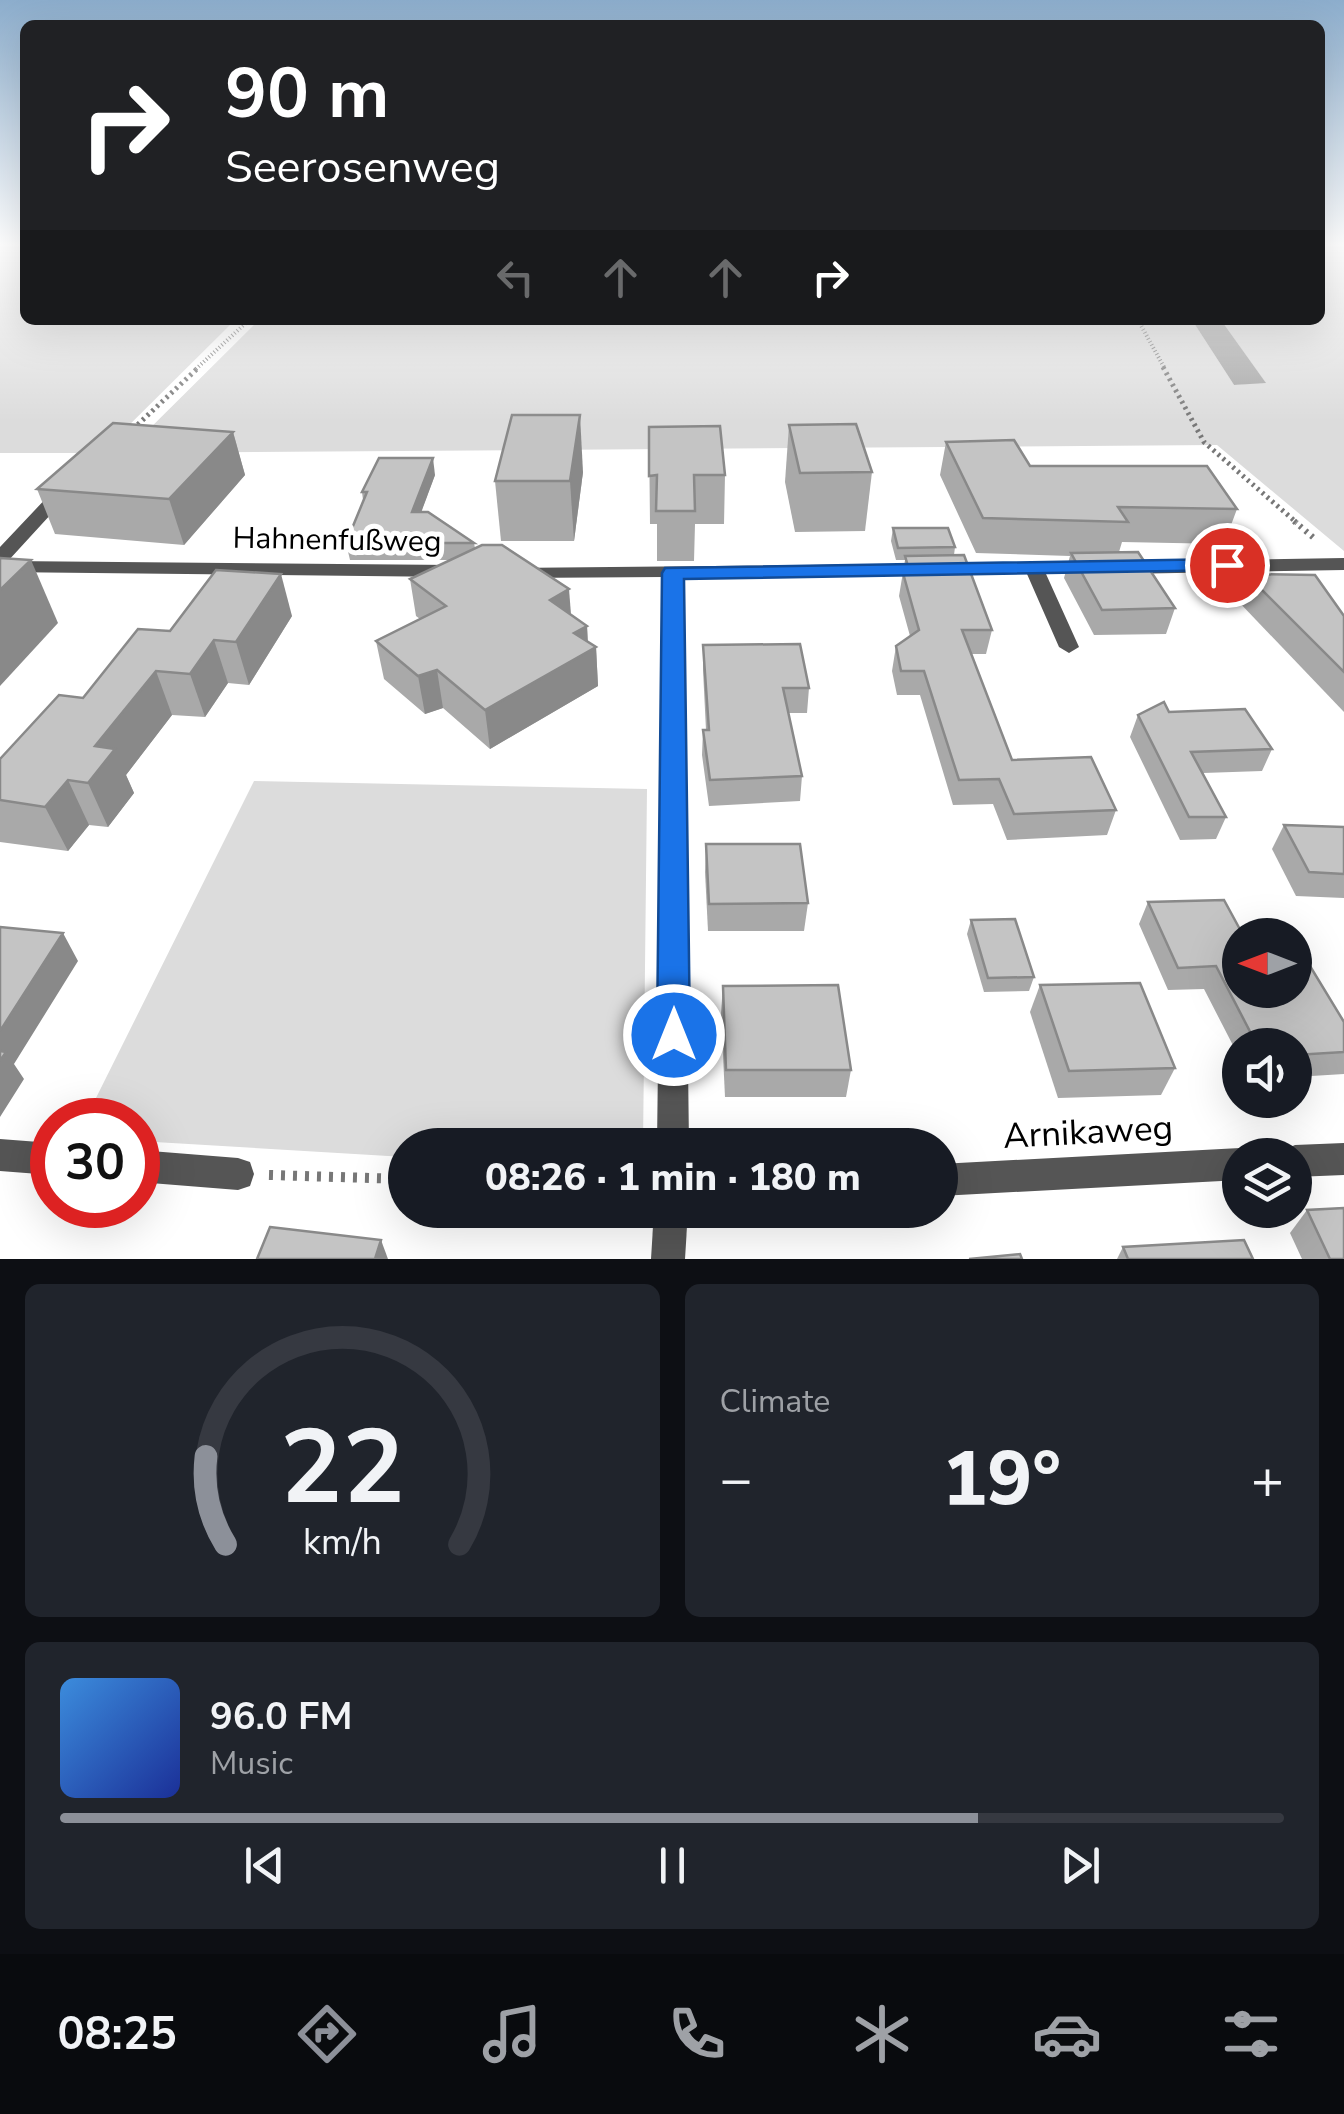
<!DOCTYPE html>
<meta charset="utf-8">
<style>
:root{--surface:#171b24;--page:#20242c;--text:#f1f3f6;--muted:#9ea1a6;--line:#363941;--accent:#8c9099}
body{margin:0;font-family:"Nunito Sans",sans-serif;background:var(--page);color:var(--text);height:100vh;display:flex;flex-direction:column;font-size:38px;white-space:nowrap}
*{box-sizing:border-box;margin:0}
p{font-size:32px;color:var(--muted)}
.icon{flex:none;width:55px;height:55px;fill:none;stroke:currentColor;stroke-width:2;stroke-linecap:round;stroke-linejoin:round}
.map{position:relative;height:1259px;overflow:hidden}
.details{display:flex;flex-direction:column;gap:25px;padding:25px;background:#0d0f14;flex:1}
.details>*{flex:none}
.top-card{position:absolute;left:20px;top:20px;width:1305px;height:305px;border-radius:15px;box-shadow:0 10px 40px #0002;background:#202124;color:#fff;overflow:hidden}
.needle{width:65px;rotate:270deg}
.fabs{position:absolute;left:1222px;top:918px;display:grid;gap:20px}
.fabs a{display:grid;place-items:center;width:90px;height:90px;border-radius:50%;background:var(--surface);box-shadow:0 10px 40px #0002;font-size:50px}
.speed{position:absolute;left:30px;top:1098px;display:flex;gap:20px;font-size:50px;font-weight:700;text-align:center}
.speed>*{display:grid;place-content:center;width:130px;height:130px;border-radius:50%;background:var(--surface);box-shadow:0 10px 40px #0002;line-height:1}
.speed .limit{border:15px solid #d22;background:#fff;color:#111}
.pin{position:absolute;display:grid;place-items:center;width:85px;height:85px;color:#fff;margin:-42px;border:5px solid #fff;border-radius:50%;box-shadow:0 2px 10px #0007}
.me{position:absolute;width:110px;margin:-55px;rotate:0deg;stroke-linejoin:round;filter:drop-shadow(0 0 8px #0008)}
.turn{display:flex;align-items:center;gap:35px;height:210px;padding:0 40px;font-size:45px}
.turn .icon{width:130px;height:130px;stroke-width:2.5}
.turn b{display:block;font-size:70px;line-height:85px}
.lanes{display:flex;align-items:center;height:95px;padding:0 40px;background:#0003;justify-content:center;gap:50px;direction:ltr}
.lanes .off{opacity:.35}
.big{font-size:75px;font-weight:800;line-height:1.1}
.details .tile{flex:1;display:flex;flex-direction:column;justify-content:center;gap:15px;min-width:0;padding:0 35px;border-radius:15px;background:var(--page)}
.details .dial{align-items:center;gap:0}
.dial svg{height:260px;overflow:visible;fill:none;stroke:var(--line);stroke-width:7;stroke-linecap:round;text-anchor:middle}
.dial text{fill:var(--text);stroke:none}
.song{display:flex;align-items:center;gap:30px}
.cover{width:120px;height:120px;border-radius:15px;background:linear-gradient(135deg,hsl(210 70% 55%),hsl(230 70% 35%))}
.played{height:10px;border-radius:5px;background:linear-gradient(90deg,var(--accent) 75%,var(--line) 75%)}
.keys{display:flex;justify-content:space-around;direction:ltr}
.heat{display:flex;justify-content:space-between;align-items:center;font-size:55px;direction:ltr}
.details .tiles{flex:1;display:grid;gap:25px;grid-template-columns:1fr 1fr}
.tile:last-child{grid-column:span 2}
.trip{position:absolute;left:388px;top:1128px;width:570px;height:100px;border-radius:50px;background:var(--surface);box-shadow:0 10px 40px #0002;font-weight:800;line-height:100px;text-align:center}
.tab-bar{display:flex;height:160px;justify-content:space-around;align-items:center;background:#090b0e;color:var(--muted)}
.tab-bar .icon{width:70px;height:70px}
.tab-bar .on{color:var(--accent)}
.tab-bar b{font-size:45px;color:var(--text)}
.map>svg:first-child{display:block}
.green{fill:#dcdcdc}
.water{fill:#a3a3a3}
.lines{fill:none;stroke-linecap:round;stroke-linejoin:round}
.path-far3{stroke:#777;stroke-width:4;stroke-dasharray:1 2.5;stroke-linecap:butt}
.path-far2{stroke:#777;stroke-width:5;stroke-dasharray:2.5 4;stroke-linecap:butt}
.path-far1{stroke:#777;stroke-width:6;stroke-dasharray:2.5 5;stroke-linecap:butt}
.path{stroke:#777;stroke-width:10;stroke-dasharray:4 8;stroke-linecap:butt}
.street{fill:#555;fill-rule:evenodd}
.wall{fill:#a9a9a9}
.shaded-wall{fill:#898989}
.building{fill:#c4c4c4;stroke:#898989;stroke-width:2.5}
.route{fill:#1a73e8;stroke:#114b97;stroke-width:2.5}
.labels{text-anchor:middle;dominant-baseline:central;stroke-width:10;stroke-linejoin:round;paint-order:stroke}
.street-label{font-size:30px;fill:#000;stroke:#fff}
.near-street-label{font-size:35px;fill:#000;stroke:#fff}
</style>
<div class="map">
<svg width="1344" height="1259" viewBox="0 0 1344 1259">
<rect width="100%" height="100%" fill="#fff"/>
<g class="green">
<polygon points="0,246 25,246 25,320 235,320 101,453 0,453"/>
<polygon points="1320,246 1344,246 1344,551 1217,445 125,453 259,320 1192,320 1234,385 1265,382 1221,320 1320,320"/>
<polygon points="254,781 647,789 643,1145 405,1145 405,1157 138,1141 138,1120 85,1120"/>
</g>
<polygon class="water" points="1192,320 1221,320 1266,383 1234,385"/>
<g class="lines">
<g class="path-far3">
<polyline points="1138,320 1165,369"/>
<polyline points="196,369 249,320"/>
</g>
<g class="path-far2">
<polyline points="1163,367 1204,442 1297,523"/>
<polyline points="133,429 199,367"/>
</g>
<polyline class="path-far1" points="1294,521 1315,539"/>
<polyline class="path" points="269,1175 405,1179"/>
<g class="street">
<polygon points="57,492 65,497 63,501 8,561 453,565 462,571 453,577 0,572 0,547 51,493"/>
<polygon points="1344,558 1344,570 1122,574 1113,568 1122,562"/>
<polygon points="1093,562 1102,568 1100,572 1046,574 1079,647 1069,653 1059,647 1027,574 682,576 689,1145 657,1145 664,577 517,578 510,576 508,572 510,568"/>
<polygon points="0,1139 52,1143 52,1175 0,1171"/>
<polygon points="1344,1143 1344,1175 1295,1177 1295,1155 1281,1155 1284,1150 1295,1145"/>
<polygon points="1240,1148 1252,1155 1240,1155 1240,1180 940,1196 940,1164"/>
<polygon points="138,1150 238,1158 250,1162 254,1174 250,1186 238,1190 138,1182"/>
<polygon points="654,1210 688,1210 685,1259 651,1259"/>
</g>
</g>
<g class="wall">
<polygon points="789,425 872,472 865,531 795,532 785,482"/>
<polygon points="649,427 725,475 724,524 695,524 694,561 657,561 657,524 650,524"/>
<polygon points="233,432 245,475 184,545 55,534 37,489"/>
<polygon points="946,442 1030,466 1237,509 1224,544 1122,542 1119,552 1175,608 1166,634 1094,635 1064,578 1070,556 976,553 940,475"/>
<polygon points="583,472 574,541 501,541 495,481"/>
<polygon points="435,475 421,512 474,543 475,548 587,626 588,642 596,647 598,686 490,749 443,708 425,714 384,679 376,641 420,619 416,616 410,579 449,560 350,560 346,543 363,500 362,492"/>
<polygon points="893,528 955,547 954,555 992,630 986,654 971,654 1012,760 1116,810 1107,835 1007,840 993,804 953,805 920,695 897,695 892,671 896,646 910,636 899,596 905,560 896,560 891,541"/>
<polygon points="1246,574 1344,616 1344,712 1236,599"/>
<polygon points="292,616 249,685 228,683 205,717 172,715 126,775 134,793 108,827 89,825 68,851 0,842 0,759 83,698 170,631"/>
<polygon points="703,645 809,688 807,713 788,713 802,776 800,801 709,806 702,755 703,730 706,730 703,670"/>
<polygon points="1169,712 1272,749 1262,771 1203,773 1226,817 1216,839 1180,840 1130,737 1138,715"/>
<polygon points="1284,825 1344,827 1344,898 1296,896 1272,849"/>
<polygon points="706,844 808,903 804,931 708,931 705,872"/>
<polygon points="1148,902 1240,990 1344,1022 1344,1074 1295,1077 1295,1045 1240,1045 1240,1059 1204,989 1168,990 1139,924"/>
<polygon points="971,920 1034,977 1029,991 984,992 967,934"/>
<polygon points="1040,985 1175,1068 1161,1095 1058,1098 1030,1012"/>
<polygon points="723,986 851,1070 846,1097 725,1097 721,1013"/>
<polygon points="1307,1210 1344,1259 1302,1259 1290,1233"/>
<polygon points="1123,1247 1253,1259 1117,1259"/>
</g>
<g class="shaded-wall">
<polygon points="580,415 583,472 574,541 570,481"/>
<polygon points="233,432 245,475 184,545 169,499"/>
<polygon points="433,458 435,475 415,529 412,512"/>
<polygon points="31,560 58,623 0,686 0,590"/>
<polygon points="281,574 292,616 249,685 236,642"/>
<polygon points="569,589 572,627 550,600"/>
<polygon points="587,626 588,651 596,647 598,686 490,749 485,710 574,633"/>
<polygon points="214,640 228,683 205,717 190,674"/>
<polygon points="437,670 443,708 425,714 418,676"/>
<polygon points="156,671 172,715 126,775 134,793 108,827 88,783 95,746"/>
<polygon points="68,780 89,825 68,851 45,807"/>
<polygon points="63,933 78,961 14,1064 24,1079 0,1117 0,1031"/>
<polygon points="381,1240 388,1259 375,1259"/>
</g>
<g class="building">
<polygon points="512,415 580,415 570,481 495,481"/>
<polygon points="113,423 233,432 169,499 37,489"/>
<polygon points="856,424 872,472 800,473 789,425"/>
<polygon points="720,426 725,475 694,475 695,511 656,511 657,475 649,476 649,427"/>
<polygon points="1014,440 1030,466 1207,466 1237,509 1118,507 1128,522 983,518 946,442"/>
<polygon points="379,458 433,458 412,512 428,512 474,543 346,543 367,492 362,492"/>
<polygon points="893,528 948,528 955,547 898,548"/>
<polygon points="482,545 502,545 569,589 550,600 587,626 574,633 596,647 485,710 437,670 418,676 376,641 446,606 410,579"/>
<polygon points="1138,552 1175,608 1102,610 1071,553"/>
<polygon points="964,555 992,630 962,630 1012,760 1091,757 1116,810 1014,814 999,779 959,780 924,671 901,671 896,646 919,630 903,573 910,573 905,556"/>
<polygon points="0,558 31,560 0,590"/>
<polygon points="216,570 281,574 236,642 214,640 190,674 156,671 95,746 115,749 88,783 68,780 45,807 0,800 0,759 59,695 83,698 138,629 170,631"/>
<polygon points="1246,574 1315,575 1344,616 1344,672"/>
<polygon points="800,644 809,688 783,688 802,776 710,780 703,730 709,730 703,645"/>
<polygon points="1164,702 1169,712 1245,709 1272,749 1191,752 1226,817 1189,817 1138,715"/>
<polygon points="1284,825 1344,827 1344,874 1309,872"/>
<polygon points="706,844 800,844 808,903 709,904"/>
<polygon points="1224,900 1243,935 1240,935 1240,990 1295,990 1295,962 1307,961 1344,1022 1344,1052 1295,1055 1295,1045 1257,1045 1216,966 1178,968 1148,902"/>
<polygon points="1015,919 1034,977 988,978 971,920"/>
<polygon points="0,927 63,933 0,1031"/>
<polygon points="1140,983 1175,1068 1069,1071 1040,985"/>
<polygon points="838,985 851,1070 726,1070 723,986"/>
<polygon points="0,1051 6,1052 0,1061"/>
<polygon points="1344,1208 1344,1259 1330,1259 1307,1210"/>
<polygon points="270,1227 381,1240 375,1259 257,1259"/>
<polygon points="1244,1240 1253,1259 1128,1259 1123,1247"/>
<polygon points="1020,1254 1022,1259 969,1259"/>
</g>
<linearGradient id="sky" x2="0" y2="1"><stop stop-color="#8cadcc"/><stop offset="0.58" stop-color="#fff"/><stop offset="1" stop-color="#fff" stop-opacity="0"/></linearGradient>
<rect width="1344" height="422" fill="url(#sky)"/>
<polygon class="route" points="1227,559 1234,561 1237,565 1234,570 684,579 690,1035 686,1046 674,1050 662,1046 657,1035 662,573 665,568"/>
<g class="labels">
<g class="street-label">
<text transform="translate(337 540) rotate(1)">Hahnenfußweg</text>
</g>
<g class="near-street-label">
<text transform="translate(1088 1132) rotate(-3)">Arnikaweg</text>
</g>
</g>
</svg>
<div class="fabs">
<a><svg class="needle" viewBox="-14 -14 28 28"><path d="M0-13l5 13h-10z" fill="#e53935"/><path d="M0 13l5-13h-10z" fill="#9ea1a6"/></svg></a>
<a><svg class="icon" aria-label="sound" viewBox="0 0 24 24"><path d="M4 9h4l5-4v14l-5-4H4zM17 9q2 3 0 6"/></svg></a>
<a><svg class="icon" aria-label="layers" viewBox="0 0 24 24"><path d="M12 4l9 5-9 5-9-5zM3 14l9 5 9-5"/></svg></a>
</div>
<div class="speed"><div class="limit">30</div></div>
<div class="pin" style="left:1227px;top:565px;background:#d93025"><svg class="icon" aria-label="arrive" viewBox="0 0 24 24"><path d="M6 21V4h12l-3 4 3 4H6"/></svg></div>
<svg class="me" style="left:674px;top:1035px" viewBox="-20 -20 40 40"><circle r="17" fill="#1a73e8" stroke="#fff" stroke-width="3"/><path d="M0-11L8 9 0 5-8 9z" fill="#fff"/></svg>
<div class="trip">08:26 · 1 min · 180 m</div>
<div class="top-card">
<div class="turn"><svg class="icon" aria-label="right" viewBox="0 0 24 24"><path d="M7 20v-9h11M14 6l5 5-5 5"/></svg><div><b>90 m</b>Seerosenweg</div></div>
<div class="lanes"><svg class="icon off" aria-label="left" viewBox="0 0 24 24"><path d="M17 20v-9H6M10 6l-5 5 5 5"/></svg><svg class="icon off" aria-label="ahead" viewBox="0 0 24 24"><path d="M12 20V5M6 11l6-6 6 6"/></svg><svg class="icon off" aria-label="ahead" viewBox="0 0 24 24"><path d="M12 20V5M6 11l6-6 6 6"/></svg><svg class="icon" aria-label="right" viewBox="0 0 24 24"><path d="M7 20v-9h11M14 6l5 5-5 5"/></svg></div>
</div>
</div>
<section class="details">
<div class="tiles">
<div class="tile dial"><svg viewBox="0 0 100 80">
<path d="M14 69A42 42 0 1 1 86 69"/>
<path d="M14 69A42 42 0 0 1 8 42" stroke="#8c9099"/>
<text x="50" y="56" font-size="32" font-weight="700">22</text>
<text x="50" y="72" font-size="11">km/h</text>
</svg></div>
<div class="tile"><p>Climate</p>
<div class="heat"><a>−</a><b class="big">19°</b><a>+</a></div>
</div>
<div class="tile">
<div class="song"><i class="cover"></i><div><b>96.0 FM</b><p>Music</p></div></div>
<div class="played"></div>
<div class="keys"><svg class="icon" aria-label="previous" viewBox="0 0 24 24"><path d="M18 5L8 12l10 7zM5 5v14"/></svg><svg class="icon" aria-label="pause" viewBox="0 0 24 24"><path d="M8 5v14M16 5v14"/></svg><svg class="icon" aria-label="next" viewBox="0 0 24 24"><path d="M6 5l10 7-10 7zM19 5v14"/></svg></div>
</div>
</div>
</section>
<nav class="tab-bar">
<b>08:25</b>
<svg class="icon on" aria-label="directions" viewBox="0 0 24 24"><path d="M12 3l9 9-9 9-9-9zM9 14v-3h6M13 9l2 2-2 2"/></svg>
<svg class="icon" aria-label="music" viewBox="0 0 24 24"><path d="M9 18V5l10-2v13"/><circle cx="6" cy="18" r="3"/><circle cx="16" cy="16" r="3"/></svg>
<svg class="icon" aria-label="phone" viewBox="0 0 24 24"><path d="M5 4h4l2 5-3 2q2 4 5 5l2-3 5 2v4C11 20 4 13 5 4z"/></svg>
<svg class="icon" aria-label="climate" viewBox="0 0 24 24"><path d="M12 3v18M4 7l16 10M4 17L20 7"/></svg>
<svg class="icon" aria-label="car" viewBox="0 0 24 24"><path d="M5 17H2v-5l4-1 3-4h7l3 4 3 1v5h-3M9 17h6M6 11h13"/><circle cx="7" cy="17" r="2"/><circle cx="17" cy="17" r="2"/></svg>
<svg class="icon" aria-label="filters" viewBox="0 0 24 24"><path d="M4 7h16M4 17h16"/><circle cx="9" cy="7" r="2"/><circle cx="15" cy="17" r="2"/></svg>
</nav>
